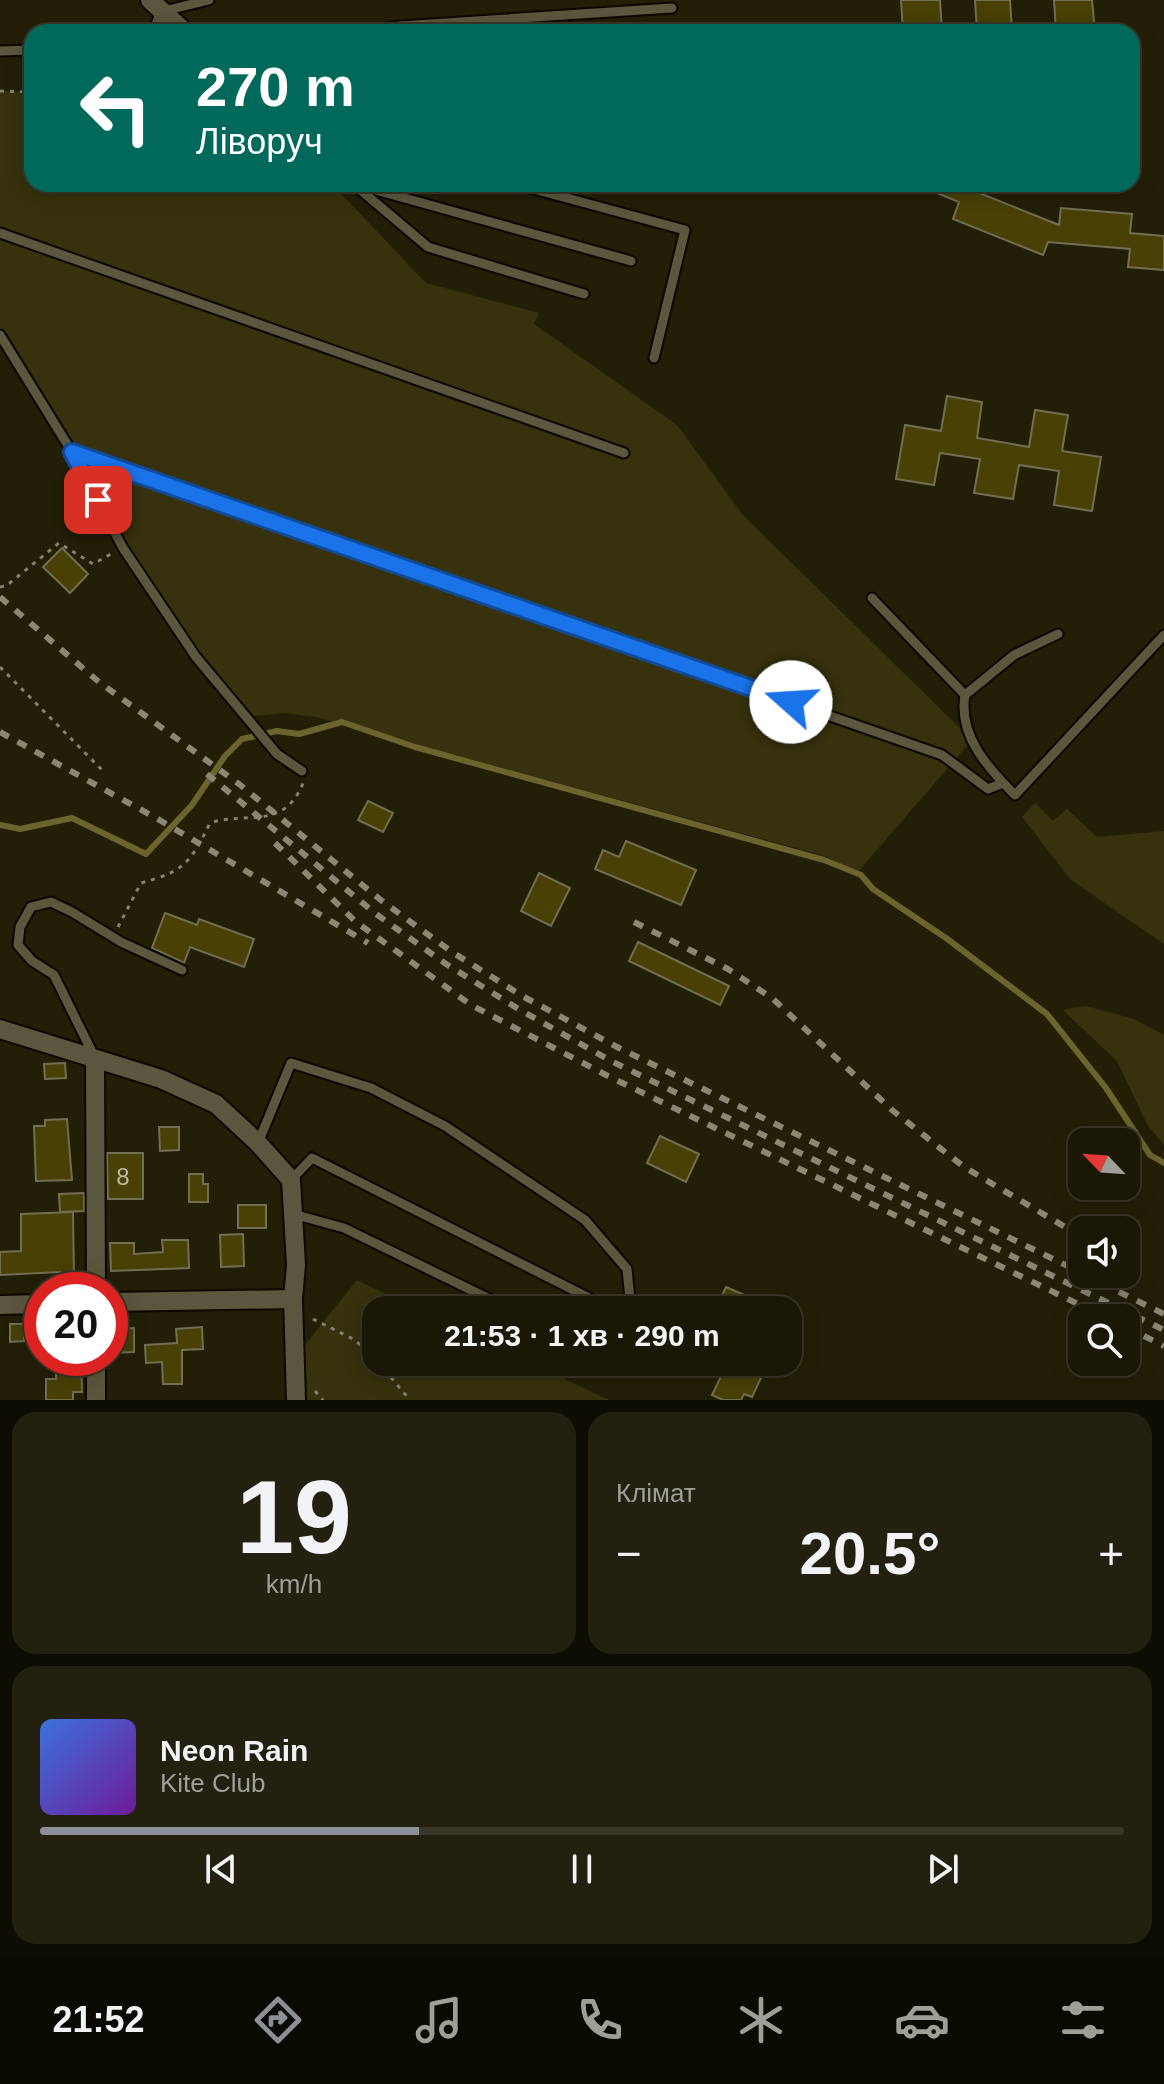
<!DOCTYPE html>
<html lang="uk">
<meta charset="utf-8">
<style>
:root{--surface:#1a1705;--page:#23200f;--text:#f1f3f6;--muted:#9f9f9a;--line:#383627;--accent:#8c9099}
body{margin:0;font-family:Helvetica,sans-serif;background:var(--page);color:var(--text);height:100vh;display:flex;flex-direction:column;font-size:30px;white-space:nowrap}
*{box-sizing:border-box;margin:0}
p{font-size:26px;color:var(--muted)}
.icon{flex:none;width:44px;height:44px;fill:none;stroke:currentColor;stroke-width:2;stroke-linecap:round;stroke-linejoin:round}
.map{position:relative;height:1400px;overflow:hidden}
.panel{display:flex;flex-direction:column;gap:12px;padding:12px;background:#0e0d03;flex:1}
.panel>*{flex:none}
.hud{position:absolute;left:24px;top:24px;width:1116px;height:168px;border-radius:24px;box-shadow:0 4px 20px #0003,0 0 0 2px var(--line);background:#00695c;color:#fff;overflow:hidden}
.needle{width:52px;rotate:295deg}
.fabs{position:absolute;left:1068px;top:1128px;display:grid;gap:16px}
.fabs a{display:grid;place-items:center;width:72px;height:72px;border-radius:16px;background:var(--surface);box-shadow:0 4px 20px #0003,0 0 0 2px var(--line);font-size:40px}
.speed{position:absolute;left:24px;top:1272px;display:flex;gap:16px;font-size:40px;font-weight:700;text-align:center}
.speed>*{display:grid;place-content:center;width:104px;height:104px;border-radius:50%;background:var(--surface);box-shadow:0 4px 20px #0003,0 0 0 2px var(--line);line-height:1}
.speed .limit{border:12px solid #d22;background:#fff;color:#111}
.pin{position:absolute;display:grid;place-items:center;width:68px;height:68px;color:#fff;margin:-34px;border-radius:16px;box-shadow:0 4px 12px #0006}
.me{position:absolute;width:88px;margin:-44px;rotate:289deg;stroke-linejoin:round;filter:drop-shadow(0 0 6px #0008)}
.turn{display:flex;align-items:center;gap:28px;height:168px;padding:0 40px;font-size:36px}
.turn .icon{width:104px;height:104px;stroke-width:2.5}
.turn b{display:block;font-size:56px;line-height:68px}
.big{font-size:60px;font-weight:700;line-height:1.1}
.panel .card{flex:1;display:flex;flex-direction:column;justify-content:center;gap:12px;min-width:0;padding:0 28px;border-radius:24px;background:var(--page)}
.panel .dial{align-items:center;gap:0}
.dial b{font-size:104px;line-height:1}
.song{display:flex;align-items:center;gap:24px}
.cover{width:96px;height:96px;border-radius:12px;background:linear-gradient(135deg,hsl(220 70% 55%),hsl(280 70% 35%))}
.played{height:8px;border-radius:4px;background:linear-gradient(90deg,var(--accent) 35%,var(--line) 35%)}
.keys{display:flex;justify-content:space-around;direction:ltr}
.heat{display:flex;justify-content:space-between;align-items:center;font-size:44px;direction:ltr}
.panel .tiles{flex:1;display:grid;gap:12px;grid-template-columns:1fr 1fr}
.card:last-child{grid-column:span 2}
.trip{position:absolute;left:362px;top:1296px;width:440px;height:80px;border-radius:24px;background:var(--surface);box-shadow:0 4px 20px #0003,0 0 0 2px var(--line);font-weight:700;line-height:80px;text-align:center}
.tab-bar{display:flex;height:128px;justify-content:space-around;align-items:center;background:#0a0902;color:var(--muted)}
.tab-bar .icon{width:56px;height:56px}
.tab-bar .on{color:var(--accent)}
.tab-bar b{font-size:36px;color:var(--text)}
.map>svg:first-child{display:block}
.green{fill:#37310d}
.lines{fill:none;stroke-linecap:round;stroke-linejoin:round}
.stream{stroke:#6c642f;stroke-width:6}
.building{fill:#484005;stroke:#726e54;stroke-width:2}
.service-casing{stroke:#0c0800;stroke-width:13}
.minor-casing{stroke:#0c0800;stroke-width:22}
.path{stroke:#85826f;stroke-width:3;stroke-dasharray:4 6;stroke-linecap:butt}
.service{stroke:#5b573e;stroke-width:9}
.minor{stroke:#5b573e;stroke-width:18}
.rail{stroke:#8a8774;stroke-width:6;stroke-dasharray:10 10;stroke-linecap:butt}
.route-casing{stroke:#114b97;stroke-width:20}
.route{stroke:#1a73e8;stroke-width:14}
.labels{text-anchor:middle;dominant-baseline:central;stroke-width:8;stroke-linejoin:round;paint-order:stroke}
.number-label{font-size:24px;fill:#bcb89f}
</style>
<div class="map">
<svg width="1164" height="1400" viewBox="0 0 1164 1400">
<rect width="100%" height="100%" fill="#231f07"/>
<g class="green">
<polygon points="0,91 32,92 32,184 332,184 426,283 539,313 534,324 677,425 742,514 972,740 857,873 825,856 316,717 284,713 255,716 196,657 123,548 72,452 0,342"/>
<polygon points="1035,803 1053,821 1067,809 1097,837 1164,831 1164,944 1071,880 1022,817"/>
<polygon points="1086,1006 1134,1019 1164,1035 1164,1145 1147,1124 1117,1061 1063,1010"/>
<polygon points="357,1280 419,1310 376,1310 376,1362 529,1362 609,1400 305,1400 304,1346"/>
</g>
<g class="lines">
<polyline class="stream" points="0,825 20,829 72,818 146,854 192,805 225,756 242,739 277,731 299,734 342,722 415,747 824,860 861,875 873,889 946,938 1047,1014 1106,1088 1150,1155 1164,1163"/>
</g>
<g class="building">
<polygon points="901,0 940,0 942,32 903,32"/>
<polygon points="975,0 1010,0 1012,30 977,32"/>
<polygon points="1054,0 1092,0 1095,32 1056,32"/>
<polygon points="915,184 957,184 1059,225 1061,208 1132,214 1130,233 1164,236 1164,270 1128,267 1130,249 1048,242 1043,255 953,219 959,202"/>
<polygon points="947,396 982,402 977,438 1029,447 1035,410 1068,415 1062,451 1101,457 1092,511 1054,505 1059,471 1019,465 1013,499 974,493 980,459 940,453 934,485 896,479 905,425 941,431"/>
<polygon points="62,548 88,574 70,593 43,567"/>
<polygon points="368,801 393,813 383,832 358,820"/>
<polygon points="626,841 696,870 681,905 595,869 603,850 619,857"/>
<polygon points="539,873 570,888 551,926 521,911"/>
<polygon points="165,913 197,925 199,919 254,939 244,967 190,947 184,963 152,948"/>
<polygon points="638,942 729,986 720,1005 629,961"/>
<polygon points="65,1063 66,1078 45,1079 44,1064"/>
<polygon points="67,1119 72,1180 36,1181 34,1126 45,1126 45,1120"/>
<polygon points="159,1127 179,1127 179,1150 160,1151"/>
<polygon points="660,1136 699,1154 686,1182 647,1163"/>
<polygon points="107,1153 143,1153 143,1199 108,1199"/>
<polygon points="189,1174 203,1174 203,1184 208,1184 208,1202 189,1202"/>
<polygon points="84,1193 84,1211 60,1212 59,1194"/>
<rect x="238" y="1205" width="28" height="23"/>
<polygon points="73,1212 74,1276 60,1276 60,1272 0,1275 0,1252 21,1251 21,1214"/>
<polygon points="243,1234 244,1266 221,1267 220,1235"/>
<polygon points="162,1240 188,1240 189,1268 111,1271 110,1243 134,1243 134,1254 163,1252"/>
<polygon points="726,1287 749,1297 743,1310 715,1310"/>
<polygon points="10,1324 24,1324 24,1341 10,1342"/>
<polygon points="202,1327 203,1349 182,1350 182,1384 163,1384 162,1362 146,1363 145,1345 177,1343 176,1329"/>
<polygon points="134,1328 134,1352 110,1353 110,1329"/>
<polygon points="56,1358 81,1358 82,1392 73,1392 73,1400 46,1400 46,1379 56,1379"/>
<polygon points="728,1362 755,1362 766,1367 752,1397 744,1394 741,1400 723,1400 712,1395"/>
</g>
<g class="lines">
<g class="service-casing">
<g id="service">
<polyline points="164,11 209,0"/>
<polyline points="153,32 161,11"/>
<polyline points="362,32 400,26 672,8"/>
<polyline points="0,51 32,50"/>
<polyline points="354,184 631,261"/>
<polyline points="515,184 685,230 654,358"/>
<polyline points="357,187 428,247 584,294"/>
<polyline points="0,233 624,453"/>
<polyline points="0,335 72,452 123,548 196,657 277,754 302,771"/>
<polyline points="72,452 942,755 988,789 1003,783"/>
<polyline points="872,598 965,695"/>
<path d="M1058,634L1014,655L965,695C958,736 988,768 1015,795L1164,635"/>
<polyline points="94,1056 54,975 32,961 18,945 20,927 31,907 51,902 72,912 121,942 182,970"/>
<polyline points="258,1143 291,1063 371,1088 445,1126 585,1220 627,1269 631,1310"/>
<polyline points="291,1180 312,1158 613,1310"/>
<polyline points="293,1214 344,1228 512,1310"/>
</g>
</g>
<g class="minor-casing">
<g id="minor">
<polyline points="150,0 185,32"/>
<polyline points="0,1029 161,1079 216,1104 258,1143 291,1180 296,1265 293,1299 296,1400"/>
<polyline points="95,1059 96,1290"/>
<polyline points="110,1302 293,1299"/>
<polyline points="0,1305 42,1304"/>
<polyline points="96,1358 96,1400"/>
</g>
</g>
<g class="path">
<polyline points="0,91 32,92"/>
<polyline points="0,587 6,586 59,543 93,564 111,554"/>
<polyline points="0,667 105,773"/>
<path d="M118,927L141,883C185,871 190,863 210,823C246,811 284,831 303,783"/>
<polyline points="313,1319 355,1340 376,1360"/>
<polyline points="378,1362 410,1400"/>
<polyline points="315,1391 323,1400"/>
</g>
<use href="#service" class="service"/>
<use href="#minor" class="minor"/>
<g class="rail">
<polyline points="0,597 99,682 239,784 382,901 452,952 524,997 619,1048 1082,1273"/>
<polyline points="0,732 156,818 368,943"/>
<polyline points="207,774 376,914 446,964 520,1010 613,1062 1164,1330"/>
<polyline points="275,843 356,922 471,1005 608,1076 1107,1318"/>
<polyline points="634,922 728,969 772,998 892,1110 964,1167 1082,1237"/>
<polyline points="1083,1274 1164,1314"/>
<polyline points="1126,1327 1164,1346"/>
</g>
</g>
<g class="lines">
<g class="route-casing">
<polyline id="route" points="98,500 72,452 791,702"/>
</g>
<use href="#route" class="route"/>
</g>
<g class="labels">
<g class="number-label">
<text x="123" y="1176">8</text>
</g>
</g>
</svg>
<div class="fabs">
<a><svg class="needle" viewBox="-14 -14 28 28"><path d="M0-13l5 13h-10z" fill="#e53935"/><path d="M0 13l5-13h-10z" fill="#9f9f9a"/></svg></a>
<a><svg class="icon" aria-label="sound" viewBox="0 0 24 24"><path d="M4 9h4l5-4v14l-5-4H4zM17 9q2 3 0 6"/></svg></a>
<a><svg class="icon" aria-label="search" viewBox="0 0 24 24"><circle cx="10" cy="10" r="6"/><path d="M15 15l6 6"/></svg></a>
</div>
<div class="speed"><div class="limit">20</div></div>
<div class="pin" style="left:98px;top:500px;background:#d93025"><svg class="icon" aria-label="arrive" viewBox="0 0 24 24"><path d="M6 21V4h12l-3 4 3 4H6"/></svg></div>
<svg class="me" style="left:791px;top:702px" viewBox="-20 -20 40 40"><circle r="19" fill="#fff"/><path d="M0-13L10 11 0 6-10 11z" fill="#1a73e8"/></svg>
<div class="trip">21:53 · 1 хв · 290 m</div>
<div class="hud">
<div class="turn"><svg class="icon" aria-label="left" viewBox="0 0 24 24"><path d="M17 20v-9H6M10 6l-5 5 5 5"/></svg><div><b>270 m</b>Ліворуч</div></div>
</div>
</div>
<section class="panel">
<div class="tiles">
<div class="card dial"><b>19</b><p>km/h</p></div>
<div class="card"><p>Клімат</p>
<div class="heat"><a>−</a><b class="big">20.5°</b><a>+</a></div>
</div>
<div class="card">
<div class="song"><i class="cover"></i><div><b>Neon Rain</b><p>Kite Club</p></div></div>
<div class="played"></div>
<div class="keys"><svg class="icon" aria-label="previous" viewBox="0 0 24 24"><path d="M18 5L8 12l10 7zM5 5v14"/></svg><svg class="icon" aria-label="pause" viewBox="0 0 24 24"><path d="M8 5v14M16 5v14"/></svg><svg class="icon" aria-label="next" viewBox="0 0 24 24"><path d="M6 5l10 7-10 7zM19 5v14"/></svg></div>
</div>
</div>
</section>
<nav class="tab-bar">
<b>21:52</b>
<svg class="icon on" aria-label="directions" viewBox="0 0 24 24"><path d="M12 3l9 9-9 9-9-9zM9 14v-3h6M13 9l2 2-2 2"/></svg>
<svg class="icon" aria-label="music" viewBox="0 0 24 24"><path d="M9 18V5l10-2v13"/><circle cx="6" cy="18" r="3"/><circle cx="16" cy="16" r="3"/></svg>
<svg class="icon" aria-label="phone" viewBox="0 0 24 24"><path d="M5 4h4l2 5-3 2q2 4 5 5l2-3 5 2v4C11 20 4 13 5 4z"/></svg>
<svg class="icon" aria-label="climate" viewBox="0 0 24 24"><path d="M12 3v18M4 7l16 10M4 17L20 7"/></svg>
<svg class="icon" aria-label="car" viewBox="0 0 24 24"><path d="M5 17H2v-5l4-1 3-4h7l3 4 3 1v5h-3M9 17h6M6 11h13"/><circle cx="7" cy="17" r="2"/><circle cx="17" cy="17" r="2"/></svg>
<svg class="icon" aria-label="filters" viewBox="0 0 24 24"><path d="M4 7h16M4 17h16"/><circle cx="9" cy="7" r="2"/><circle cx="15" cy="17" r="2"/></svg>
</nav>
